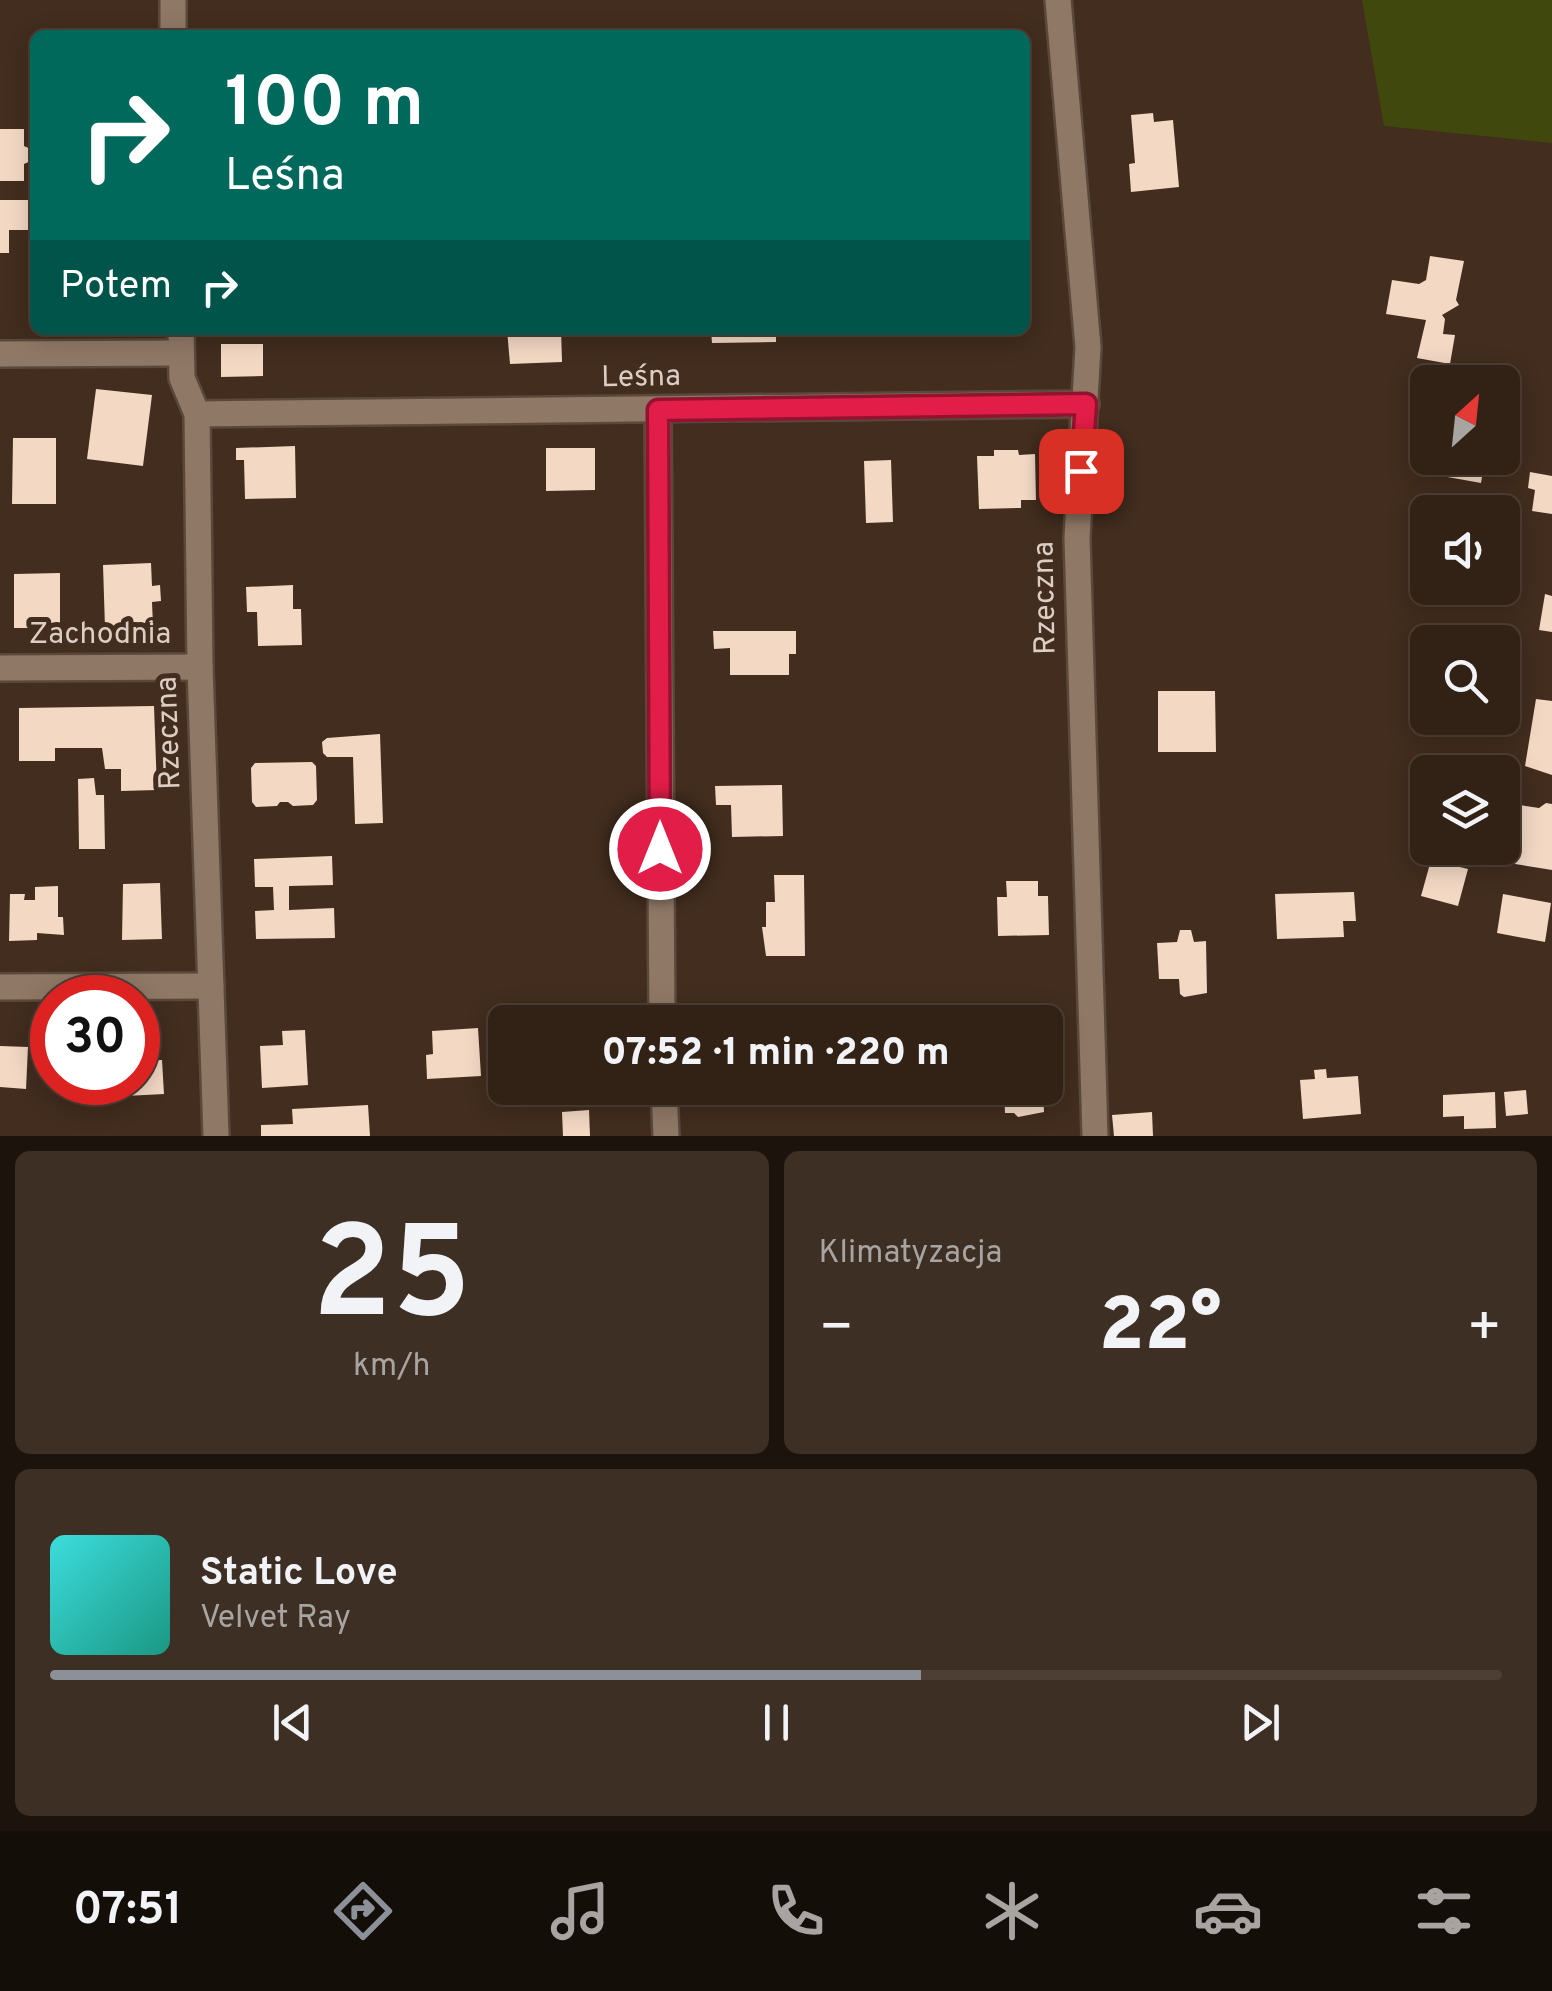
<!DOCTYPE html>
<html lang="pl">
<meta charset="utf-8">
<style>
:root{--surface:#322216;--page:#3d2f23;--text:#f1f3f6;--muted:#a8a4a1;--line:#4d3f35;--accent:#8c9099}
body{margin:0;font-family:Overpass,sans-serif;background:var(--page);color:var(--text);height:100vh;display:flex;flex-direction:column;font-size:38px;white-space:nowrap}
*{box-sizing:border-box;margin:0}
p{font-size:32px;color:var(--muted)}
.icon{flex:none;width:55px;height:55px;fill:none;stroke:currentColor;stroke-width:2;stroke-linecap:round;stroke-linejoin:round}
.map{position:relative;height:1136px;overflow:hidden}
.details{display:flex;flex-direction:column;gap:15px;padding:15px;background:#1c130c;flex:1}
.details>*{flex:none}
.hud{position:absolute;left:30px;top:30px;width:1000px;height:305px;border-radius:15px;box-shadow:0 5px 25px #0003,0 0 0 2px var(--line);background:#00695c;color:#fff;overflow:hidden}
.needle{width:65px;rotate:27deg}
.controls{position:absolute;left:1410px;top:365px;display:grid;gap:20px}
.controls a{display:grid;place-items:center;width:110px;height:110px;border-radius:15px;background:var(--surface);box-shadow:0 5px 25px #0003,0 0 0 2px var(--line);font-size:50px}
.speed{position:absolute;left:30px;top:975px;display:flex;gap:20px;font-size:50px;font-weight:700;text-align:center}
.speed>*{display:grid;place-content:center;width:130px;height:130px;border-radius:50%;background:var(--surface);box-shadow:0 5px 25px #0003,0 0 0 2px var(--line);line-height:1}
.speed .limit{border:15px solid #d22;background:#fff;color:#111}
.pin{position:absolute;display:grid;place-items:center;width:85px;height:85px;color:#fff;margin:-42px;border-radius:20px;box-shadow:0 5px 15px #0006}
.me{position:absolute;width:110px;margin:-55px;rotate:0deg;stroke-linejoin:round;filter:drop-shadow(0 0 8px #0008)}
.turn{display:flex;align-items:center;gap:35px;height:210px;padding:0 30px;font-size:45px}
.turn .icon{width:130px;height:130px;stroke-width:2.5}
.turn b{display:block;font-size:70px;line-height:85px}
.then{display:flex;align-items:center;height:95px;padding:0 30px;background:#0003;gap:20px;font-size:38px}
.big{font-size:75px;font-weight:800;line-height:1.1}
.details .card{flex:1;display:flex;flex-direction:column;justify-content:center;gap:15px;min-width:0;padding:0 35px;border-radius:15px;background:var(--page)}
.details .dial{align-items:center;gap:0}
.dial b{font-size:130px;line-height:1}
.song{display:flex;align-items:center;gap:30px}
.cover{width:120px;height:120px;border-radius:15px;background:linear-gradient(135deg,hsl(180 70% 55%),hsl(170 70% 35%))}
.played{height:10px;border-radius:5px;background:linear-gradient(90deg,var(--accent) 60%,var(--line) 60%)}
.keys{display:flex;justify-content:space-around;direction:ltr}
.heat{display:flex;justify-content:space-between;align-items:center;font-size:55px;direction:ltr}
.details .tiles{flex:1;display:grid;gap:15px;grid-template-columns:1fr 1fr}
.card:last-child{grid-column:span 2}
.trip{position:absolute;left:488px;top:1005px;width:575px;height:100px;border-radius:15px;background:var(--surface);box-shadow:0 5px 25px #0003,0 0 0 2px var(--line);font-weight:800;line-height:100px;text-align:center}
.menu{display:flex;height:160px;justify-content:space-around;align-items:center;background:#140e09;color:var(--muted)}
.menu .icon{width:70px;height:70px}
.menu .active{color:var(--accent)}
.menu b{font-size:45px;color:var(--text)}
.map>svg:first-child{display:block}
.green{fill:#41480d}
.building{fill:#f3d8c4}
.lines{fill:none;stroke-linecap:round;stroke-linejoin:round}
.minor-casing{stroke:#5a493b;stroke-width:30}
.minor{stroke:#907866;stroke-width:25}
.route-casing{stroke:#92132f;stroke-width:25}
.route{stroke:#e11d48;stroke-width:18}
.labels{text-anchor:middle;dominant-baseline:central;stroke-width:10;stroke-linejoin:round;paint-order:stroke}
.street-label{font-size:30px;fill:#dccec5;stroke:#422d1e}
</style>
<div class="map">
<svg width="1552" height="1136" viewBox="0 0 1552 1136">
<rect width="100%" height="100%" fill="#422d1e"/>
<polygon class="green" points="1362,0 1552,0 1552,143 1384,126"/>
<g class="building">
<polygon points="1153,113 1154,122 1173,120 1179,187 1131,192 1129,164 1135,163 1131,115"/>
<polygon points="0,129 24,129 24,146 33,150 33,160 24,164 24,181 0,181"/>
<polygon points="0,200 35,200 35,230 9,230 9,253 0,253"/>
<polygon points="1430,256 1464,261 1456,300 1459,305 1442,315 1445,319 1443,334 1455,335 1450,364 1417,358 1426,320 1386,314 1392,280 1419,284 1426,280"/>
<polygon points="507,330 561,330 562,362 510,364"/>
<polygon points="711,330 776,330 776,342 712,343"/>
<polygon points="221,344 263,344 263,376 221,377"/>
<polygon points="96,389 152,395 143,466 87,459"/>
<polygon points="13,438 56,438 56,504 12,504"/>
<polygon points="295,446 296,498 245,499 244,460 236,460 236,448"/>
<polygon points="546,448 595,448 595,490 546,491"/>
<polygon points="994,450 1018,450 1019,455 1035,454 1036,500 1021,500 1021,508 979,509 977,456 994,456"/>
<polygon points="1445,458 1485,458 1481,483 1442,476"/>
<polygon points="891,460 893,522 866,523 864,461"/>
<polygon points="1530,472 1552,476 1552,514 1532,511 1535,490 1528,488"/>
<polygon points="151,563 152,586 160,585 161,601 152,602 153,626 105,628 103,565"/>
<polygon points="60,573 60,628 14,628 14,574"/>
<polygon points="293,585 293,609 301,609 302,645 258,646 257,612 247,612 246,587"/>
<polygon points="1545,594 1552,596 1552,632 1539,630"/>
<polygon points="713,631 796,631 796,654 789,654 789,675 730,675 730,648 714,649"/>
<polygon points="1158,691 1215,691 1216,752 1158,752"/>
<polygon points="1536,699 1552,701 1552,775 1525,766"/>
<polygon points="154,706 157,790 121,791 121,769 105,769 102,748 55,748 55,761 19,761 19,708"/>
<polygon points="380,734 383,823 355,824 353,757 327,757 323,753 322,742 327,738"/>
<polygon points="312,762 316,766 317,800 313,805 293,806 288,802 280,802 277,806 256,807 252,802 251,768 255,763"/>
<polygon points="94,778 96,795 104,795 105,849 79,849 78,779"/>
<polygon points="782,785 783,836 732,837 731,805 716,805 715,786"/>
<polygon points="1546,803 1552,804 1552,870 1503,862 1509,827 1517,828 1520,805 1539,808"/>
<polygon points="332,856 333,885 289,886 289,910 334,908 335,938 256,939 255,911 274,910 273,887 255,887 254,859"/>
<polygon points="1431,860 1468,869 1458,906 1421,896"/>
<polygon points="774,875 804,875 805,956 766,956 762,927 766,927 766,902 775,902"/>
<polygon points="1006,881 1038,881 1038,896 1048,896 1049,935 998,936 997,897 1007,897"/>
<polygon points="160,883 162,939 122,940 123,884"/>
<polygon points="58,886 58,917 63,917 64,935 37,933 37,940 9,941 10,894 25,894 24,900 35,900 35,887"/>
<polygon points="1354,892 1356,921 1343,921 1344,937 1277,939 1275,894"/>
<polygon points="1503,894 1551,903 1545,942 1497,933"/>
<polygon points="1180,930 1191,930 1194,942 1206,941 1207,993 1184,997 1180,994 1179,979 1159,979 1157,943 1177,942"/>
<polygon points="478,1028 481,1076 427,1079 426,1055 433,1054 432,1031"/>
<polygon points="305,1030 308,1085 262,1088 260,1046 283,1045 282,1031"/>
<polygon points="0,1046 28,1047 26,1089 0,1087"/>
<polygon points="162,1060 164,1094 106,1097 105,1082 138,1082 138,1061"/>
<polygon points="1326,1069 1327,1078 1358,1076 1361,1114 1303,1119 1300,1080 1315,1079 1314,1070"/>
<polygon points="1004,1088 1043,1088 1044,1112 1018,1117 1014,1113 1005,1113"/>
<polygon points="1526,1090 1528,1114 1506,1116 1504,1092"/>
<polygon points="1495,1092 1496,1128 1464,1129 1464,1116 1443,1117 1443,1095"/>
<polygon points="368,1105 370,1136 261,1136 261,1125 293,1124 292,1109"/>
<polygon points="589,1110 590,1136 563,1136 562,1112"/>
<polygon points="1152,1112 1153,1136 1114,1136 1112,1115"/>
</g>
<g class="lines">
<g class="minor-casing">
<g id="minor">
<polyline points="173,0 173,35"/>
<polyline points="1058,0 1088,347 1077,538 1095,1136"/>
<polyline points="181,330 182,378 197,414 200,667 216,1136"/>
<polyline points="0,354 181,353"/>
<polyline points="658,410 662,1022"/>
<polyline points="197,414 1086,404"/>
<polyline points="0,668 200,667"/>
<polyline points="0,987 211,986"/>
<polyline points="664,1088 666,1136"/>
</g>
</g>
<use href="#minor" class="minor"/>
</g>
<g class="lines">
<g class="route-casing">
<polyline id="route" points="660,849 658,410 1086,404 1081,471"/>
</g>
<use href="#route" class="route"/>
</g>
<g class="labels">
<g class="street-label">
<text transform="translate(641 378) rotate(-1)">Leśna</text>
<text transform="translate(1046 598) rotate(-91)">Rzeczna</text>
<text x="100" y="635">Zachodnia</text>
<text transform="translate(170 733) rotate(-92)">Rzeczna</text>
</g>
</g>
</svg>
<div class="controls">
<a><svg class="needle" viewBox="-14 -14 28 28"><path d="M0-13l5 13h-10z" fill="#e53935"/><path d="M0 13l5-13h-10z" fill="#a8a4a1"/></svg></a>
<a><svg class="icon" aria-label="sound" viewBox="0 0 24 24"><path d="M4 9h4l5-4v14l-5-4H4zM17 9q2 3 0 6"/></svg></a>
<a><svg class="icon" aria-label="search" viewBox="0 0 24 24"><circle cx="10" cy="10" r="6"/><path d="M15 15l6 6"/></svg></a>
<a><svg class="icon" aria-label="layers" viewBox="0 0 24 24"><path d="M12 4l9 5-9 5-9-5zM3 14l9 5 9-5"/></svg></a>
</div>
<div class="speed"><div class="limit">30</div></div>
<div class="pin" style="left:1081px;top:471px;background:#d93025"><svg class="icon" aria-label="arrive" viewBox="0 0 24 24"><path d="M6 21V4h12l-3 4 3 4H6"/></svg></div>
<svg class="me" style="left:660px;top:849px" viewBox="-20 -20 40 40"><circle r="17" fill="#e11d48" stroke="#fff" stroke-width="3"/><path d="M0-11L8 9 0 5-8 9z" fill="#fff"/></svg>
<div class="trip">07:52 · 1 min · 220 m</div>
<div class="hud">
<div class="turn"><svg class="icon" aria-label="right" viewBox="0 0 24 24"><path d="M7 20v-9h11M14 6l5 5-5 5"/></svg><div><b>100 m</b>Leśna</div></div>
<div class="then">Potem<svg class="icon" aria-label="right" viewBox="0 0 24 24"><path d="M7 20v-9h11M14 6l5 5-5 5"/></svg></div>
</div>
</div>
<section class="details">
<div class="tiles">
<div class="card dial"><b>25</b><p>km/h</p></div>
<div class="card"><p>Klimatyzacja</p>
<div class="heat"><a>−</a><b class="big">22°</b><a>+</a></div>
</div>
<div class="card">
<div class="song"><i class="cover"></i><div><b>Static Love</b><p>Velvet Ray</p></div></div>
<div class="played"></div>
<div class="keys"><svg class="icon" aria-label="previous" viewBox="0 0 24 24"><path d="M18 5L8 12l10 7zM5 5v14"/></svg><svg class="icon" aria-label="pause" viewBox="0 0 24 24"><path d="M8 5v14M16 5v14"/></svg><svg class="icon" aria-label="next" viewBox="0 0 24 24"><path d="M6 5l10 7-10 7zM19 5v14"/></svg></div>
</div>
</div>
</section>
<nav class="menu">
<b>07:51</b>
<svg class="icon active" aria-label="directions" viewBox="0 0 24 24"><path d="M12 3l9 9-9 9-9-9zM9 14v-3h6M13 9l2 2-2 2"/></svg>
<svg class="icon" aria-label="music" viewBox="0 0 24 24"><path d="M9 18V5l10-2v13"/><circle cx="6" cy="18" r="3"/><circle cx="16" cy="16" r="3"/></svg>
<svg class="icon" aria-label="phone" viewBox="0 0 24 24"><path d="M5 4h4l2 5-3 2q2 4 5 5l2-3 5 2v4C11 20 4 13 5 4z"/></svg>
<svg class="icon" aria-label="climate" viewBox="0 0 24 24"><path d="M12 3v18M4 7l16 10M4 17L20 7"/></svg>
<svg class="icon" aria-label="car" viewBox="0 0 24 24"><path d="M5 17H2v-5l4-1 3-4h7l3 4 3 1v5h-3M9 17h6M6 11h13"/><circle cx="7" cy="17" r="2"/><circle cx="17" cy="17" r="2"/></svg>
<svg class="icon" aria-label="filters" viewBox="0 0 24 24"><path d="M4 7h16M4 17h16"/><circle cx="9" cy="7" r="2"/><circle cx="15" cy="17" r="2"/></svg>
</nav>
